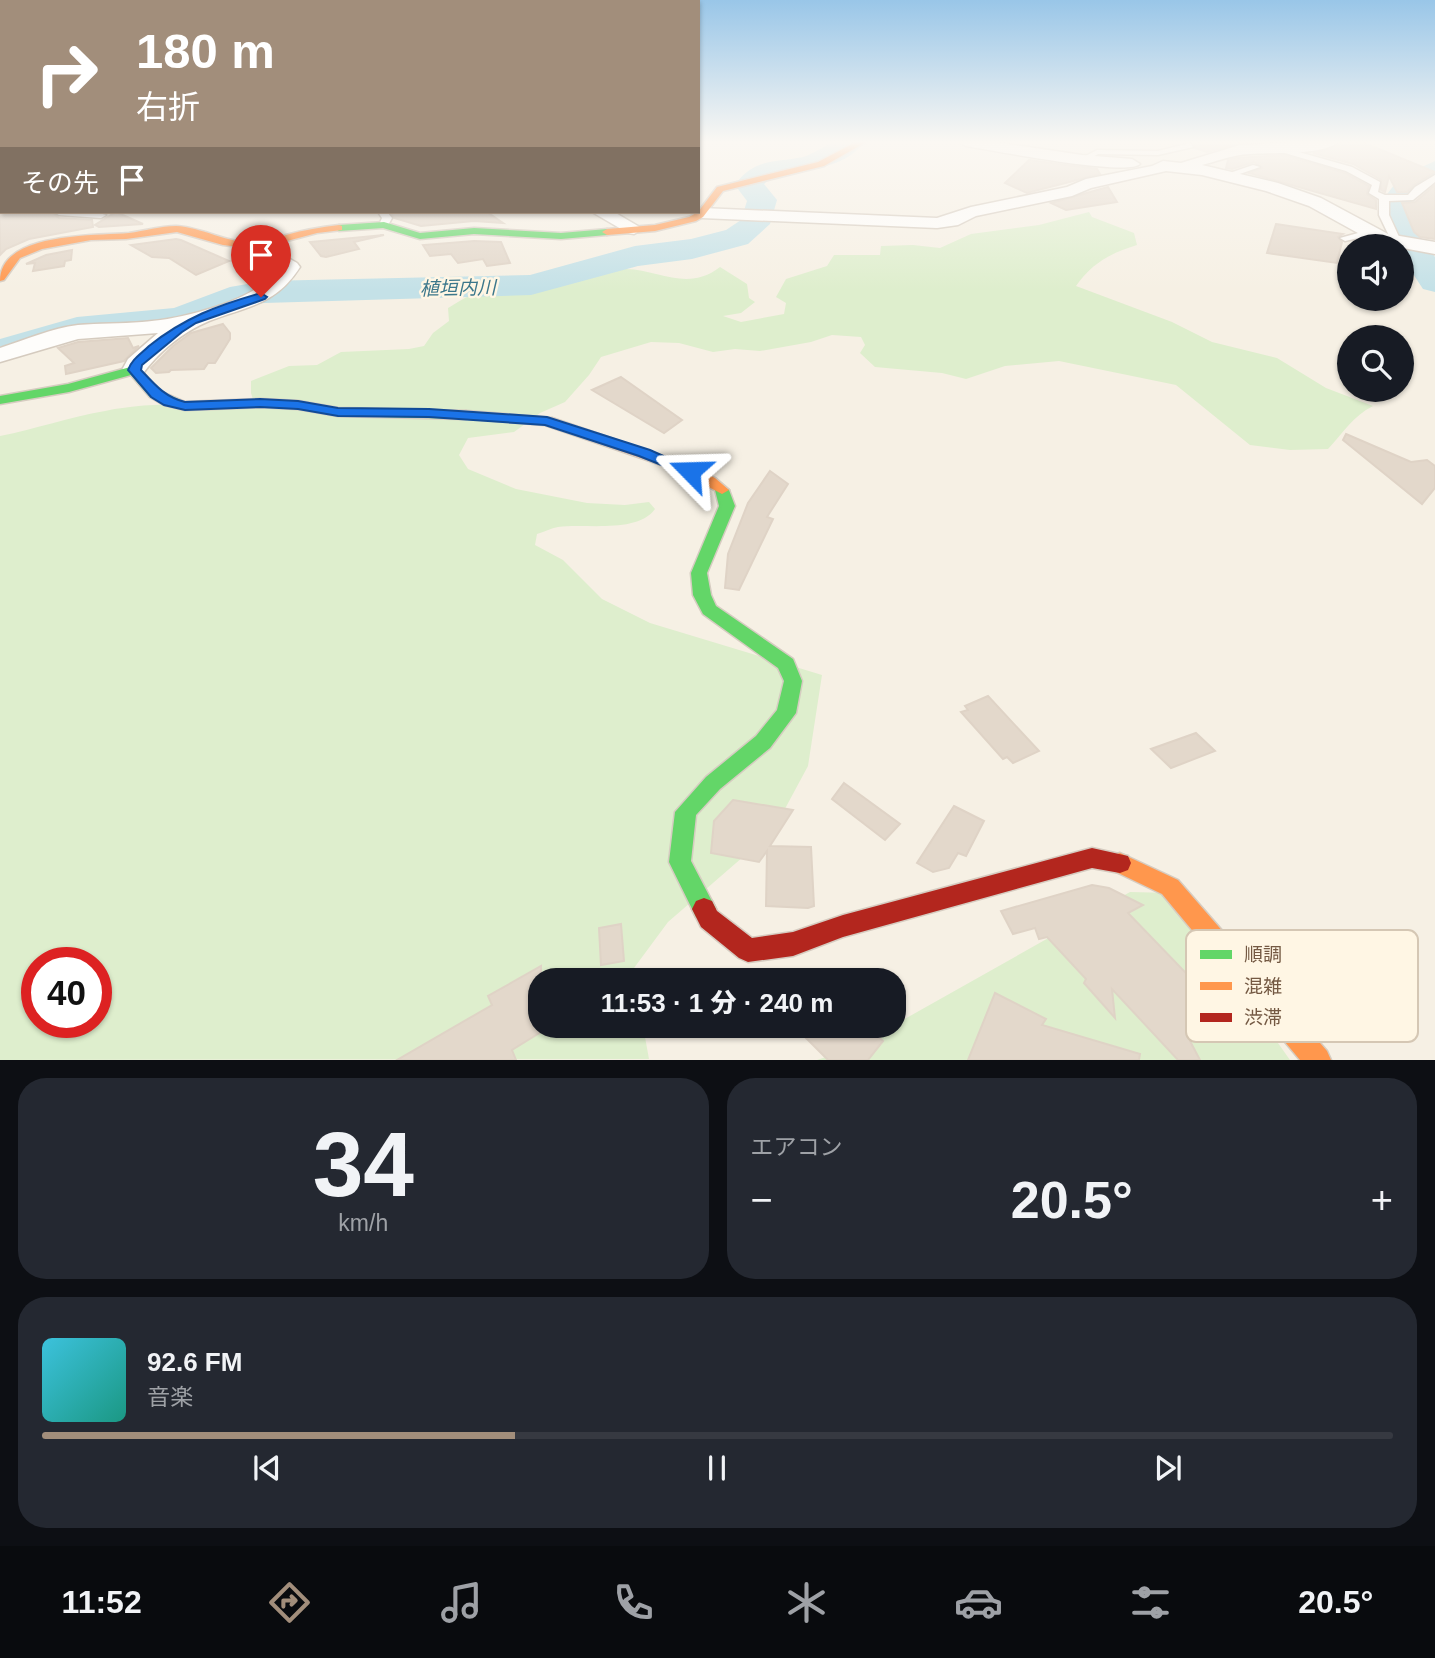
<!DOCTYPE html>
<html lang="ja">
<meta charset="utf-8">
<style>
:root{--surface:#171b24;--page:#242831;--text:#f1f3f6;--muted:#9ea1a6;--line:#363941;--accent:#a28e7b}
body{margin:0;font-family:Arial,"Noto Sans JP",sans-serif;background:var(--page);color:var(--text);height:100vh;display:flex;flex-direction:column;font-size:26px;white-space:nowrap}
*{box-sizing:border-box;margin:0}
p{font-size:23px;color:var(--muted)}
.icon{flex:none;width:38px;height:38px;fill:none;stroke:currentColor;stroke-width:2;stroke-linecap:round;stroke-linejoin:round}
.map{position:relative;height:1060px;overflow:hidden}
.side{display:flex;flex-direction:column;gap:18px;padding:18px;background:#0d0f14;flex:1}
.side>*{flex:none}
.top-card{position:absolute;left:0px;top:0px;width:700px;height:214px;box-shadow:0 2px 5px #0004;background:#a28e7b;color:#fff;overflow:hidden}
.tools{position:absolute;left:1337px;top:234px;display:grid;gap:14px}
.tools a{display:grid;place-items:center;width:77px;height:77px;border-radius:50%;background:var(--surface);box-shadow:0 2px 5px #0004;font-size:35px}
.speed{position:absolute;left:21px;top:947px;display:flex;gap:14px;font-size:35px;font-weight:700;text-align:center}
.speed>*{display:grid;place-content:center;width:91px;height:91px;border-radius:50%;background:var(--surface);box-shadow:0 2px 5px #0004;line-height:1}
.speed .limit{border:10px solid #d22;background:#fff;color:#111}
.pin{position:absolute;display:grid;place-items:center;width:60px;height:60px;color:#fff;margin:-72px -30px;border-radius:50% 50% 50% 0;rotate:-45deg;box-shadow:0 0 7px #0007}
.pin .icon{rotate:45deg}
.me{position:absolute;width:77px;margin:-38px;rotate:292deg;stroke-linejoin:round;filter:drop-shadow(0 0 5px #0008)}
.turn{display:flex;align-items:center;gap:24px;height:147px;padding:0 21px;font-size:32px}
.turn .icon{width:91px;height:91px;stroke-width:2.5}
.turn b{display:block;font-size:49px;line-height:60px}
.then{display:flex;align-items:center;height:66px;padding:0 21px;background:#0003;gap:14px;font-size:26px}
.big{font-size:52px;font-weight:800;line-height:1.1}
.side .card{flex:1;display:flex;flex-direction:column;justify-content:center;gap:10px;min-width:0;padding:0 24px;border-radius:28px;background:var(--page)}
.side .dial{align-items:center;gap:0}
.dial b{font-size:91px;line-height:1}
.song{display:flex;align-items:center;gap:21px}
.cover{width:84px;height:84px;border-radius:10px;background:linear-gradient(135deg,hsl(190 70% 55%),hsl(170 70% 35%))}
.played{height:7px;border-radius:4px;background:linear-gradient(90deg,var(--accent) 35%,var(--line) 35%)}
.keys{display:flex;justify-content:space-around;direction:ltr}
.heat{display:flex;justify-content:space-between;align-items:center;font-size:38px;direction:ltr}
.side .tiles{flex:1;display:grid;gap:18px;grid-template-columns:1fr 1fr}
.card:last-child{grid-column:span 2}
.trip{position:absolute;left:528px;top:968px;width:378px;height:70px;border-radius:28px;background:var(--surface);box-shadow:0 2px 5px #0004;font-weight:800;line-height:70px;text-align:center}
.menu{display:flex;height:112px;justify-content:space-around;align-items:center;background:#090b0e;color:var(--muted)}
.menu .icon{width:49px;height:49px}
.menu .current{color:var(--accent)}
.menu b{font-size:32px;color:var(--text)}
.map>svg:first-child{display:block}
.green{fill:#deeecd;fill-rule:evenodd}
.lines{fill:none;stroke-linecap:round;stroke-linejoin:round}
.river{fill:#c4e1e7;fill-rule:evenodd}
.building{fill:#e3d8cb;stroke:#dfd3c6;stroke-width:2}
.lane-casing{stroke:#d5cbbf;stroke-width:3}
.street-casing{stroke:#d5cbbf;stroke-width:3}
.fast-casing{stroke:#d6ccc1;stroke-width:3}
.slow-casing{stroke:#d6ccc1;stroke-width:3}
.jam-casing{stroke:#d6ccc1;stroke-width:3}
.lane{fill:#fefdfb;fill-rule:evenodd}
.street{fill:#fefdfb;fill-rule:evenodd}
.fast{fill:#63d668;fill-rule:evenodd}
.slow{fill:#ff974d;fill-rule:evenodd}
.jam{fill:#b3261e;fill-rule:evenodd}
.route{fill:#1a73e8;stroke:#114b97;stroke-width:2}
.labels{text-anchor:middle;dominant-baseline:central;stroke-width:5;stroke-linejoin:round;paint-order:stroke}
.far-water-label{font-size:19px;font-style:italic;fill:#3c778b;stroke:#fff6e4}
.key{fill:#fff6e4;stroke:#d5c7b4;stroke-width:2}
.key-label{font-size:19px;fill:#745943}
</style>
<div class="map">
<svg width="1435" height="1060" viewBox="0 0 1435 1060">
<rect width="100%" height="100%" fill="#f6f0e4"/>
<g class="green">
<path d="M1089,212L1092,217L1134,233L1137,245C1111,253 1092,263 1076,286L1172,322L1212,342L1277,358L1326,388L1373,406C1353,416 1343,433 1328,449L1290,450L1250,445L1176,385L1059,361L1005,366L966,379L942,373L875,367L860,353L865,345L861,337L832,335L811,342L760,351L735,349L713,352L679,343L651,342L601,357L589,375L565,402L540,413L514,432L468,438L459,455L468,469L516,489L587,503L625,505L649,502L655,509C637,534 585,523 558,527C551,528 544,532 537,534L535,545L563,560L602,599L650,623L822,675L808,766L773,831L668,922L634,968L635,980H541V1026H643L649,1059L0,1060V436C36,429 69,417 105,411C154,401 205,405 255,406L251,393V381L289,366L317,365L341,352L409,349L424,346L433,333L449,321L448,308C455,304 463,298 472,295C496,288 523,294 547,289C573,283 599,267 626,269C660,270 688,292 720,267L747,284L749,298L755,302L741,313L723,316L741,322L784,314L786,303L776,297L786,279L827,266L834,255H880L881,246L913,245L940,248L971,234L1039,225ZM37,962H96V1022H37Z"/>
<polygon points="1130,892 1172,893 1290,1060 817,1060 855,1047"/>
</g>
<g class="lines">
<g class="river">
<path d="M832,142H864C842,173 800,166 770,179L764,184L777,200L770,224L748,244L692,259L638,266L531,295L264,303L250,305L183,328L159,333L80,339L0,363V339L77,317L174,308L230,287L264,281L530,275L635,246L691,239L726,230L741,220L747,201L735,185C754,158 774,163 803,157C813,154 823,147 832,142Z"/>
<polygon points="1435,161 1435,180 1420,189 1409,205 1420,236 1435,257 1435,292 1423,289 1402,257 1402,247 1395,247 1388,236 1379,205 1400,177"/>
</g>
</g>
<g class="building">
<polygon points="1193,142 1248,142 1207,152 1195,148"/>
<polygon points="1340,142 1362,142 1435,172 1414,185 1407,192 1397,192 1389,176 1385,192 1381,190 1381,180 1353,164 1313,153 1331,149"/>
<polygon points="1284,155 1345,173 1369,186 1367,194 1376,200 1376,209 1249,173 1262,168 1254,162 1232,169 1226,168 1228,160 1236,158"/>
<polygon points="1029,160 1097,169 1100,174 1027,193 1005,183"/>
<polygon points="1435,185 1435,239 1420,237 1414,232 1402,203 1415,202"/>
<polygon points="1108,187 1117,202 1066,210 1051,203"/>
<polygon points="0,212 52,212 59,218 92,220 93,227 29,239 6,249 0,255"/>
<polygon points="116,212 143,224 99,227 95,225"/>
<polygon points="390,212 487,212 503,223 474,221 421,226 394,218"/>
<polygon points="1276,224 1343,234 1338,237 1342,242 1337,263 1267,253"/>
<polygon points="384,235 354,242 359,249 326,257 321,256 310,242"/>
<polygon points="176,239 181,240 229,261 196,275 169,258 152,257 131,245"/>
<polygon points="474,241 501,242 510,263 487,266 483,259 458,263 451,254 430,256 423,245"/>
<polygon points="72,250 71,260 65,261 64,266 33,271 35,263 26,264 46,255"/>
<polygon points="223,324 230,333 230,339 215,363 208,363 204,369 171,370 169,372 156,373 151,368 173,346 191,333"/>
<polygon points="128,338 133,348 139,346 124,361 66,374 65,366 74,363 58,348 78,342"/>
<polygon points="621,377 682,420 664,433 592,390"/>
<polygon points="1346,434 1411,462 1427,460 1435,466 1435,488 1422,504 1343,440"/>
<polygon points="770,471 788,484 767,517 773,519 739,590 725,588 728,554 748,503"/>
<polygon points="988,696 1039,751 1013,763 1007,757 1003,759 961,712 968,710 965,706"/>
<polygon points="1196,733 1215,751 1171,768 1151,749"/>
<polygon points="844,783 900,824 885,840 832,799"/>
<polygon points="733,800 793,810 770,846 811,847 814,906 808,908 766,906 767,851 759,862 711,853 714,821"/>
<polygon points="954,806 984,821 966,856 958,853 949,868 933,872 917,863"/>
<polygon points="1092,885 1109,888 1143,905 1128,913 1210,998 1197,1013 1210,1028 1190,1041 1200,1060 1178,1060 1112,989 1115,1018 1084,983 1086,979 1047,937 1039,939 1035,928 1013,934 1001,911"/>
<polygon points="621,924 624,961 601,965 599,928"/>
<polygon points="541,966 541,1032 512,1050 516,1060 397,1060 492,1005 488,996"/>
<polygon points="995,993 1046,1019 1042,1025 1140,1054 1139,1060 968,1060"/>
<polygon points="794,1026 867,1026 883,1041 868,1060 828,1060"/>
</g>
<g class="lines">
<g class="lane-casing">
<g id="lane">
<polygon points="1190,143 1193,147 1158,155 1098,154 1085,162 1078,160 1097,150 1158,151"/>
<polygon points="1281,147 1352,167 1380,182 1378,192 1385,195 1408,195 1415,187 1435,175 1435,182 1413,200 1389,201 1389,215 1400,239 1391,244 1386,241 1390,238 1379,215 1379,199 1369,193 1372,185 1346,171 1278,151"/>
<polygon points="1253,165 1260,167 1228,178 1224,175"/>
<polygon points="0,195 2,196 2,202 0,201"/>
<polygon points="54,212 95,212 106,215 101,218 59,215"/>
<polygon points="378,212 387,212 392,218 387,227 379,225 382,218"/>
<polygon points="1369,230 1372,231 1372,235 1345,241 1340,238"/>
</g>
</g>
<g class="street-casing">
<g id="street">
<path d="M959,142H995L1082,155L1132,159L1140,164C1127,177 991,150 966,146Z"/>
<path d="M1302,142H1338C1322,157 1263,151 1240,155C1227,157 1214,162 1202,165L1278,183L1321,198L1388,234L1435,242V254L1376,243L1309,206L1266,191L1202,175L1166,171L1091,188L1072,196L976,216L958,225L937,228L702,218L693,213L702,208L937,218L971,207L1067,187L1086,179L1152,166L1163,161L1181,163L1240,145Z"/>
<polygon points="0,183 2,183 0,194"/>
<polygon points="592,212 614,212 643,229 634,234 628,233"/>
<path d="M257,240L297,263L300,267C276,305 248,306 209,321C183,332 158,352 142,375H126L122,370L128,359L158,333L78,339L0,362V348C25,340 52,328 78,325C99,323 121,324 142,322C180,320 257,301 279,269L250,250L248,246Z"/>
</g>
</g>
<g class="fast-casing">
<g id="fast">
<polygon points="384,222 420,233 474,228 561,233 607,229 612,232 607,235 561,239 474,234 420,239 383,228 339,231 334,228 339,225"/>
<polygon points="134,366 138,367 160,391 185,402 260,399 298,401 338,408 466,411 473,415 466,419 338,416 298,409 260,407 185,410 164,405 150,397 131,375 69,392 0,404 0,396 68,384"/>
<polygon points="722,486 729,490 735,506 707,573 711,595 716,606 793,659 802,681 796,713 770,748 720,789 696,815 691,861 716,909 712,917 704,920 696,917 669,862 675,812 706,777 756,736 777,710 784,681 778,668 703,614 693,595 691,573 719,506 715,490"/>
</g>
</g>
<g class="slow-casing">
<g id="slow">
<polygon points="856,142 866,142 824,166 723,191 703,217 696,221 655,231 607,235 602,232 607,229 655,225 689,217 698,212 717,187 818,162"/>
<path d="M339,225L342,226V230L317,233L257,249L223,245L177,232L126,239L91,240L42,249L20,258L4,280L0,281C0,232 94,236 129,233C144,231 161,226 176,226C201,227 227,243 255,243C265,243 277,238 286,235C304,230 321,227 339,225Z"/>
<polygon points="466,411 552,418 686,464 715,478 729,490 722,494 676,470 545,425 461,418 459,415"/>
<polygon points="1120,853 1178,880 1327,1051 1331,1060 1300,1060 1162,894 1112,870 1109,863 1112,856"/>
</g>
</g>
<g class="jam-casing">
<polygon id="jam" points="1092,848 1128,856 1131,863 1128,870 1120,873 1092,868 843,937 793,956 748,962 739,958 701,927 692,909 696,901 704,898 712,901 717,911 752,938 793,932 843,915"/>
</g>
<use href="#lane" class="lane"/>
<use href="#street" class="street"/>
<use href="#fast" class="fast"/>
<use href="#slow" class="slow"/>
<use href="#jam" class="jam"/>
</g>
<linearGradient id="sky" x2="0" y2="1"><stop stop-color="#99c6e8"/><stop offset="0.49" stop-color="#fbf8f3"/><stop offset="1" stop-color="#fbf8f3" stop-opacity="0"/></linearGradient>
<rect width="1435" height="290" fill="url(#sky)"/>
<path class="route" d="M261,293L267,297L265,299L196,323L182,332L142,365L141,370C155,385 165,397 185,402L260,399L298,401L338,408L429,409L547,417L650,450L697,471L695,474H684L639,456L545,425L429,417L338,416L298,409L260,407L185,410L164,405L151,397L128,370C132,359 141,354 149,346C184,318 218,305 261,293Z"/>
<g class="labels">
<g class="far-water-label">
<text transform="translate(458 288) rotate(-1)">植垣内川</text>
</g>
</g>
<rect x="1186" y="930" width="232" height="112" rx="10" class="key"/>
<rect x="1200" y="950" width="32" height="9" fill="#63d668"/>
<rect x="1200" y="982" width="32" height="8" fill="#ff974d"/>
<rect x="1200" y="1013" width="32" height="9" fill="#b3261e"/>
<g class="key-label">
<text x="1244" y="961">順調</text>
<text x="1244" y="993">混雑</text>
<text x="1244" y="1024">渋滞</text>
</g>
</svg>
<div class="tools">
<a><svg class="icon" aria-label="sound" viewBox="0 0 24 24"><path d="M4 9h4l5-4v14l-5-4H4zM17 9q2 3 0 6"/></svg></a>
<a><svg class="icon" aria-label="search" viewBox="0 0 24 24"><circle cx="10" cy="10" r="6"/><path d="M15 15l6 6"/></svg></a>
</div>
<div class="speed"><div class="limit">40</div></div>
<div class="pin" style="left:261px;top:297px;background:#d93025"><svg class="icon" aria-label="arrive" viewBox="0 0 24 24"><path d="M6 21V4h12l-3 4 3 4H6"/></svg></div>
<svg class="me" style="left:690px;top:471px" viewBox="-20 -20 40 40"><path d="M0-17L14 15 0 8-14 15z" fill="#1a73e8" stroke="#fff" stroke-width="4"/></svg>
<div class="trip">11:53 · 1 分 · 240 m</div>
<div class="top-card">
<div class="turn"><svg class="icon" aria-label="right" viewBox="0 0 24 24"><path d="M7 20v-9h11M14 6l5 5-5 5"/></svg><div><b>180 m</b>右折</div></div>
<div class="then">その先<svg class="icon" aria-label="arrive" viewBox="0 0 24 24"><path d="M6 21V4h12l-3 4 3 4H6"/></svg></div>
</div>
</div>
<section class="side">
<div class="tiles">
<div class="card dial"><b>34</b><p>km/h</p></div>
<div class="card"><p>エアコン</p>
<div class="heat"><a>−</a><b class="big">20.5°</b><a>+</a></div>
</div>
<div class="card">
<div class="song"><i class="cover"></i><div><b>92.6 FM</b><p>音楽</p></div></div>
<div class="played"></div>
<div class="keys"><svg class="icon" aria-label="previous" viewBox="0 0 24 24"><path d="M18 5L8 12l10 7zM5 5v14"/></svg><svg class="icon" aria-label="pause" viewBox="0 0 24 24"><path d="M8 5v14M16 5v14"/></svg><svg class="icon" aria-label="next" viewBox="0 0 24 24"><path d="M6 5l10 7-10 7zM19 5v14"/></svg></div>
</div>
</div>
</section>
<nav class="menu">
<b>11:52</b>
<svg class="icon current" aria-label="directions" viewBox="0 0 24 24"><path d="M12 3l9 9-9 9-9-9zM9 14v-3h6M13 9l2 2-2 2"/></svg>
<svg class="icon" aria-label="music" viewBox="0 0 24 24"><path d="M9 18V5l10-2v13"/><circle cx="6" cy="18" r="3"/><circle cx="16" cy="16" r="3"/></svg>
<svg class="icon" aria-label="phone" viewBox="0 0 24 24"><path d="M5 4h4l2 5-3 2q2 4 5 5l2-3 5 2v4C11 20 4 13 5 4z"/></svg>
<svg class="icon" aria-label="climate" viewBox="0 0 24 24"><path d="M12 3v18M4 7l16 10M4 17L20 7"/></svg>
<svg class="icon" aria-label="car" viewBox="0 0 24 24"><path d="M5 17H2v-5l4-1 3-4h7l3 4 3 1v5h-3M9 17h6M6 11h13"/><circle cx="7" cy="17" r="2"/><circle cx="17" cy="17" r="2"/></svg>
<svg class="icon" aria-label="filters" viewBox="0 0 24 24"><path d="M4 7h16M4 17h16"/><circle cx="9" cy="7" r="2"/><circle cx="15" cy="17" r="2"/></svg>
<b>20.5°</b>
</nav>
